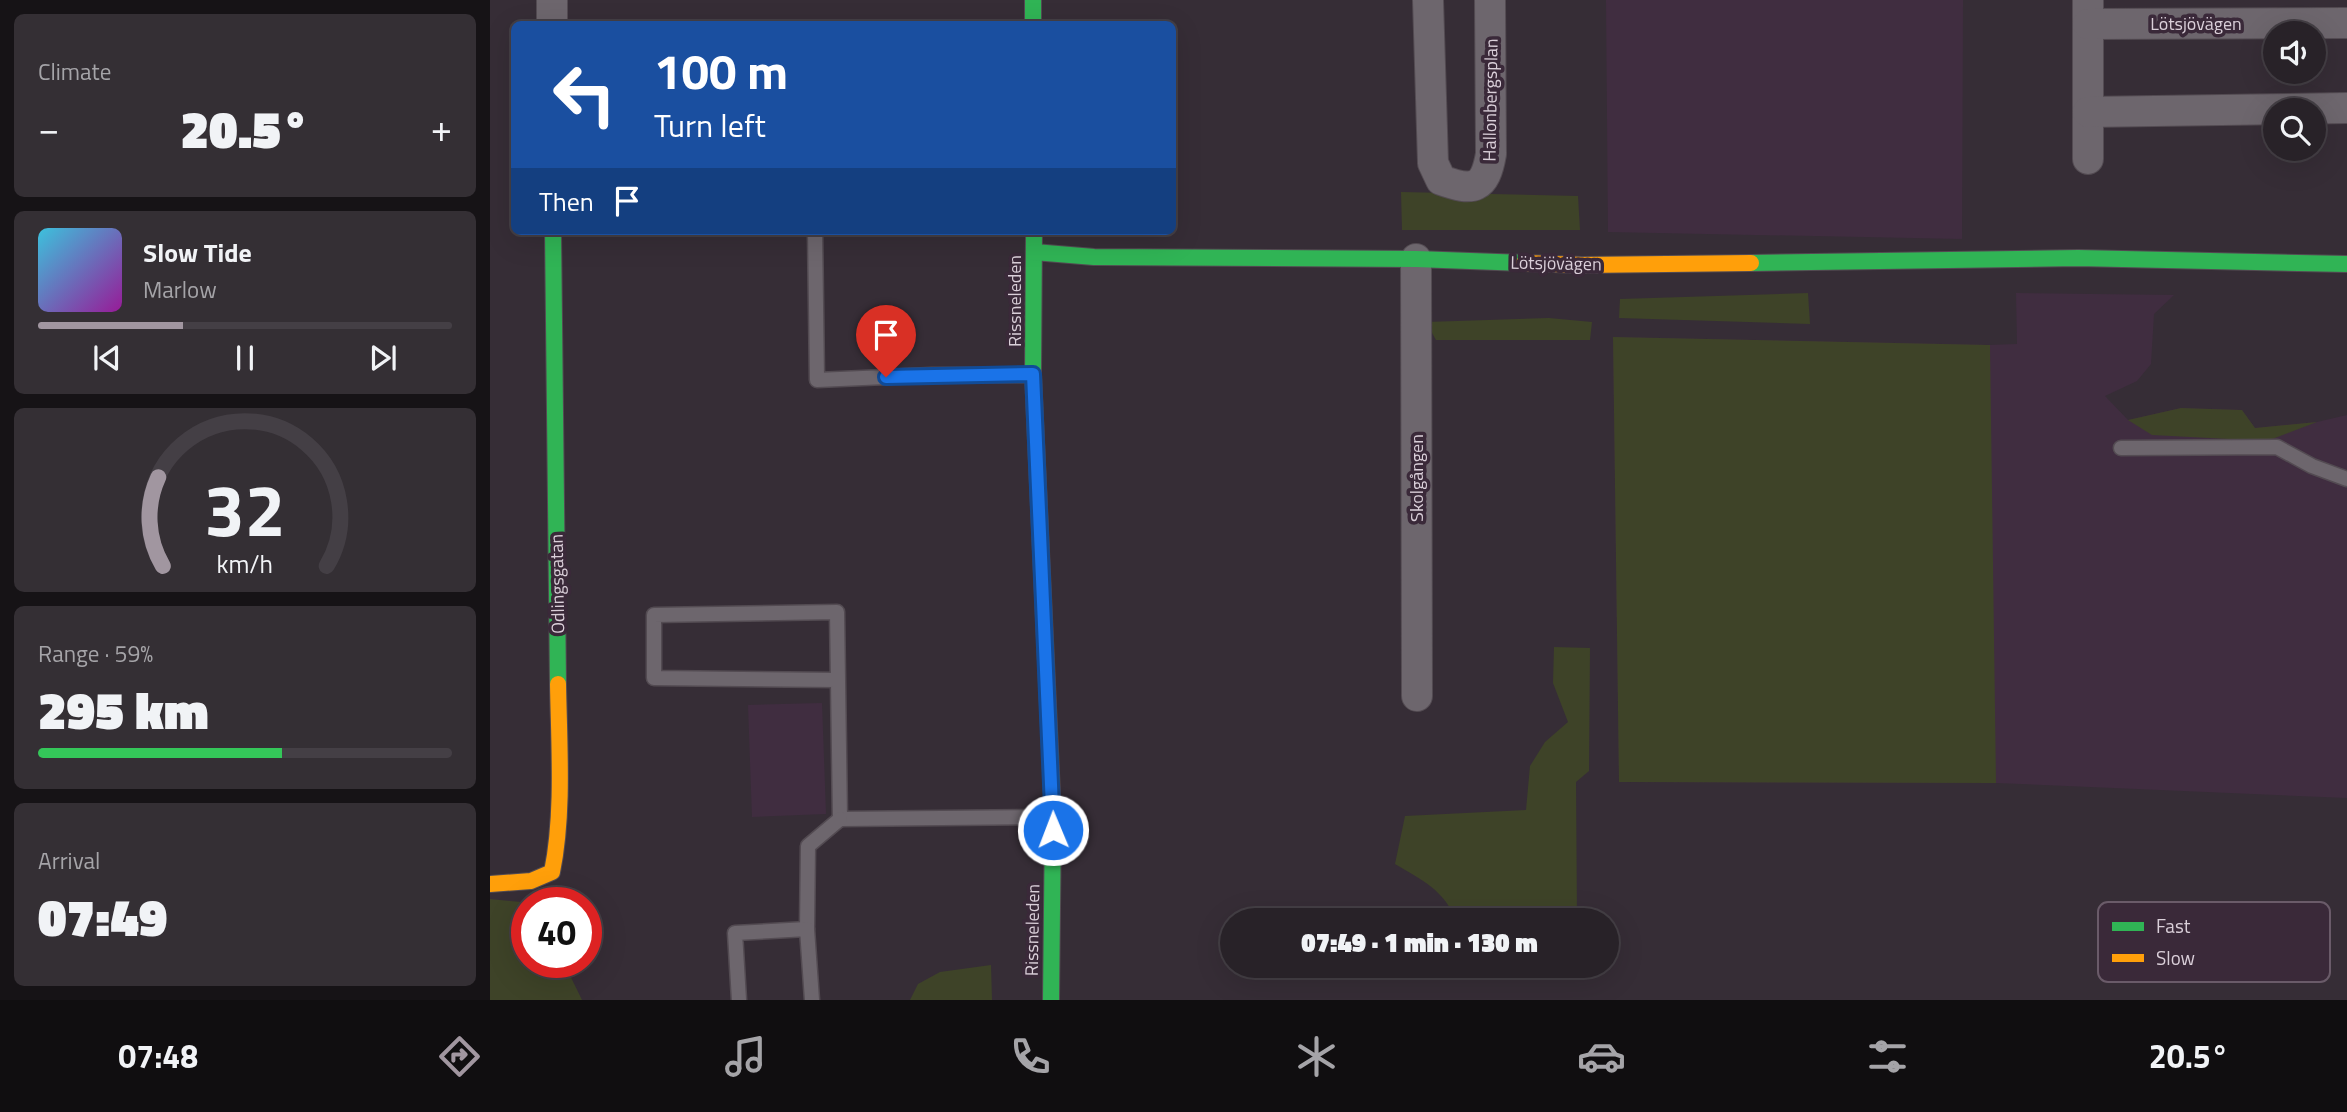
<!DOCTYPE html>
<meta charset="utf-8">
<style>
:root{--surface:#282228;--page:#342f34;--text:#f1f3f6;--muted:#a5a4a8;--line:#443f45;--accent:#a196a0}
body{margin:0;font-family:"Titillium Web",sans-serif;background:var(--page);color:var(--text);height:100vh;display:flex;flex-direction:column;font-size:26px;white-space:nowrap}
*{box-sizing:border-box;margin:0}
p{font-size:23px;color:var(--muted)}
.icon{flex:none;width:38px;height:38px;fill:none;stroke:currentColor;stroke-width:2;stroke-linecap:round;stroke-linejoin:round}
.map{position:relative;flex:1;overflow:hidden}
.panel{display:flex;flex-direction:column;gap:14px;padding:14px;background:#161316;width:490px}
.panel>*{flex:none}
.banner{position:absolute;left:21px;top:21px;width:665px;height:214px;border-radius:10px;box-shadow:0 7px 28px #0002,0 0 0 2px var(--line);background:#1a4fa0;color:#fff;overflow:hidden}
.fabs{position:absolute;left:1773px;top:21px;display:grid;gap:14px}
.fabs a{display:grid;place-items:center;width:63px;height:63px;border-radius:50%;background:var(--surface);box-shadow:0 7px 28px #0002,0 0 0 2px var(--line);font-size:35px}
.speed{position:absolute;left:21px;top:887px;display:flex;gap:14px;font-size:35px;font-weight:700;text-align:center}
.speed>*{display:grid;place-content:center;width:91px;height:91px;border-radius:50%;background:var(--surface);box-shadow:0 7px 28px #0002,0 0 0 2px var(--line);line-height:1}
.speed .limit{border:10px solid #d22;background:#fff;color:#111}
.pin{position:absolute;display:grid;place-items:center;width:60px;height:60px;color:#fff;margin:-72px -30px;border-radius:50% 50% 50% 0;rotate:-45deg;box-shadow:0 0 7px #0007}
.pin .icon{rotate:45deg}
.me{position:absolute;width:77px;margin:-38px;rotate:359deg;stroke-linejoin:round;filter:drop-shadow(0 0 5px #0008)}
.turn{display:flex;align-items:center;gap:24px;height:147px;padding:0 28px;font-size:32px}
.turn .icon{width:91px;height:91px;stroke-width:2.5}
.turn b{display:block;font-size:49px;line-height:60px}
.then{display:flex;align-items:center;height:66px;padding:0 28px;background:#0003;gap:14px;font-size:26px}
.big{font-size:52px;font-weight:800;line-height:1.1}
.panel .tile{flex:1;display:flex;flex-direction:column;justify-content:center;gap:10px;min-width:0;padding:0 24px;border-radius:10px;background:var(--page)}
.panel .dial{align-items:center;gap:0}
.dial svg{height:182px;overflow:visible;fill:none;stroke:var(--line);stroke-width:7;stroke-linecap:round;text-anchor:middle}
.dial text{fill:var(--text);stroke:none}
.song{display:flex;align-items:center;gap:21px}
.cover{width:84px;height:84px;border-radius:10px;background:linear-gradient(135deg,hsl(190 70% 55%),hsl(300 70% 35%))}
.played{height:7px;border-radius:4px;background:linear-gradient(90deg,var(--accent) 35%,var(--line) 35%)}
.keys{display:flex;justify-content:space-around;direction:ltr}
.heat{display:flex;justify-content:space-between;align-items:center;font-size:38px;direction:ltr}
.charge{height:10px;border-radius:5px;background:linear-gradient(90deg,#34c759 59%,var(--line) 0)}
.trip{position:absolute;left:730px;top:908px;width:399px;height:70px;border-radius:35px;background:var(--surface);box-shadow:0 7px 28px #0002,0 0 0 2px var(--line);font-weight:800;line-height:70px;text-align:center}
.tabs{display:flex;height:112px;justify-content:space-around;align-items:center;background:#100e10;color:var(--muted)}
.tabs .icon{width:49px;height:49px}
.tabs .on{color:var(--accent)}
.tabs b{font-size:32px;color:var(--text)}
main{display:flex;flex:1;min-height:0}
.map>svg:first-child{display:block}
.built{fill:#402d40}
.green{fill:#3e4328}
.lines{fill:none;stroke-linecap:round;stroke-linejoin:round}
.lane-casing{stroke:#534b52;stroke-width:17}
.street-casing{stroke:#534b52;stroke-width:32}
.fast-casing{stroke:#534b52;stroke-width:18}
.slow-casing{stroke:#534b52;stroke-width:18}
.lane{stroke:#6d666d;stroke-width:14}
.street{stroke:#6d666d;stroke-width:30}
.fast{stroke:#30b455;stroke-width:16}
.slow{stroke:#ff9f0a;stroke-width:16}
.route-casing{stroke:#114b97;stroke-width:18}
.route{stroke:#1a73e8;stroke-width:12}
.labels{text-anchor:middle;dominant-baseline:central;stroke-width:7;stroke-linejoin:round;paint-order:stroke}
.street-label{font-size:18px;fill:#dacfd9;stroke:#3a2939}
.key{fill:#3a2939;stroke:#6a5b69;stroke-width:2}
.key-label{font-size:19px;fill:#dacfd9}
</style>
<main>
<section class="panel">
<div class="tile"><p>Climate</p>
<div class="heat"><a>−</a><b class="big">20.5°</b><a>+</a></div>
</div>
<div class="tile">
<div class="song"><i class="cover"></i><div><b>Slow Tide</b><p>Marlow</p></div></div>
<div class="played"></div>
<div class="keys"><svg class="icon" aria-label="previous" viewBox="0 0 24 24"><path d="M18 5L8 12l10 7zM5 5v14"/></svg><svg class="icon" aria-label="pause" viewBox="0 0 24 24"><path d="M8 5v14M16 5v14"/></svg><svg class="icon" aria-label="next" viewBox="0 0 24 24"><path d="M6 5l10 7-10 7zM19 5v14"/></svg></div>
</div>
<div class="tile dial"><svg viewBox="0 0 100 80">
<path d="M14 69A42 42 0 1 1 86 69"/>
<path d="M14 69A42 42 0 0 1 12 30" stroke="#a196a0"/>
<text x="50" y="56" font-size="32" font-weight="700">32</text>
<text x="50" y="72" font-size="11">km/h</text>
</svg></div>
<div class="tile"><p>Range · 59%</p><b class="big">295 km</b><div class="charge"></div></div>
<div class="tile"><p>Arrival</p><b class="big">07:49</b></div>
</section>
<div class="map">
<svg width="1857" height="1000" viewBox="0 0 1857 1000">
<rect width="100%" height="100%" fill="#362d36"/>
<g class="built">
<polygon points="1116,0 1473,0 1472,239 1118,232"/>
<polygon points="1526,293 1684,295 1664,314 1661,364 1647,381 1615,396 1638,420 1691,408 1752,410 1765,428 1827,422 1857,415 1857,798 1506,783 1129,782 1123,337 1500,345 1527,344"/>
<polygon points="332,703 336,814 262,817 258,705"/>
</g>
<g class="green">
<polygon points="911,192 1088,196 1090,230 912,230"/>
<polygon points="1318,293 1320,324 1129,318 1130,299"/>
<polygon points="1059,318 1102,322 1100,340 946,340 936,322"/>
<polygon points="1123,337 1500,345 1506,783 1129,782"/>
<polygon points="1691,408 1752,410 1765,428 1827,422 1777,441 1662,435 1638,420"/>
<path d="M1064,647L1100,648L1099,771L1086,782L1087,920H966C953,889 933,881 905,864L915,816L1036,810L1040,766L1055,742L1078,722L1063,683Z"/>
<polygon points="0,899 31,902 37,906 37,962 74,963 92,1000 0,1000"/>
<polygon points="501,965 502,1000 420,1000 428,984 450,972"/>
</g>
<g class="lines">
<g class="lane-casing">
<g id="lane">
<polyline points="325,231 327,380 442,375 542,375"/>
<polyline points="1631,448 1787,447 1822,466 1857,479"/>
<polyline points="347,680 164,678 164,615 347,612 350,819 560,817"/>
<polyline points="317,929 318,846 350,819"/>
<polyline points="249,1000 245,933 317,929 322,1000"/>
</g>
</g>
<g class="street-casing">
<g id="street">
<polyline points="62,0 62,24"/>
<path d="M938,0L943,163L951,180C984,192 995,189 1001,154L1000,0"/>
<polyline points="1598,0 1598,159"/>
<polyline points="1598,24 1857,23"/>
<polyline points="1598,112 1857,108"/>
<polyline points="926,259 927,696"/>
</g>
</g>
<g class="fast-casing">
<g id="fast">
<polyline points="543,0 543,24"/>
<polyline points="63,231 68,684"/>
<polyline points="544,231 543,374 563,817 561,1000"/>
<polyline points="544,252 604,257 926,259 1034,263"/>
<polyline points="1261,263 1588,258 1857,264"/>
</g>
</g>
<g class="slow-casing">
<g id="slow">
<polyline points="1034,263 1092,265 1261,263"/>
<path d="M0,884L41,881L62,872C74,814 69,744 68,684"/>
</g>
</g>
<use href="#lane" class="lane"/>
<use href="#street" class="street"/>
<use href="#fast" class="fast"/>
<use href="#slow" class="slow"/>
</g>
<g class="lines">
<g class="route-casing">
<polyline id="route" points="396,377 543,374 563,830"/>
</g>
<use href="#route" class="route"/>
</g>
<g class="labels">
<g class="street-label">
<text x="1706" y="23">Lötsjövägen</text>
<text transform="translate(1000 100) rotate(-89)">Hallonbergsplan</text>
<text transform="translate(1066 263) rotate(1)">Lötsjövägen</text>
<text transform="translate(524 301) rotate(-90)">Rissneleden</text>
<text transform="translate(926 478) rotate(-90)">Skolgången</text>
<text transform="translate(67 584) rotate(-91)">Odlingsgatan</text>
<text transform="translate(542 930) rotate(-89)">Rissneleden</text>
</g>
</g>
<rect x="1608" y="902" width="232" height="80" rx="10" class="key"/>
<rect x="1622" y="922" width="32" height="9" fill="#30b455"/>
<rect x="1622" y="954" width="32" height="8" fill="#ff9f0a"/>
<g class="key-label">
<text x="1666" y="933">Fast</text>
<text x="1666" y="965">Slow</text>
</g>
</svg>
<div class="fabs">
<a><svg class="icon" aria-label="sound" viewBox="0 0 24 24"><path d="M4 9h4l5-4v14l-5-4H4zM17 9q2 3 0 6"/></svg></a>
<a><svg class="icon" aria-label="search" viewBox="0 0 24 24"><circle cx="10" cy="10" r="6"/><path d="M15 15l6 6"/></svg></a>
</div>
<div class="speed"><div class="limit">40</div></div>
<div class="pin" style="left:396px;top:377px;background:#d93025"><svg class="icon" aria-label="arrive" viewBox="0 0 24 24"><path d="M6 21V4h12l-3 4 3 4H6"/></svg></div>
<svg class="me" style="left:563px;top:830px" viewBox="-20 -20 40 40"><circle r="17" fill="#1a73e8" stroke="#fff" stroke-width="3"/><path d="M0-11L8 9 0 5-8 9z" fill="#fff"/></svg>
<div class="trip">07:49 · 1 min · 130 m</div>
<div class="banner">
<div class="turn"><svg class="icon" aria-label="left" viewBox="0 0 24 24"><path d="M17 20v-9H6M10 6l-5 5 5 5"/></svg><div><b>100 m</b>Turn left</div></div>
<div class="then">Then<svg class="icon" aria-label="arrive" viewBox="0 0 24 24"><path d="M6 21V4h12l-3 4 3 4H6"/></svg></div>
</div>
</div>
</main>
<nav class="tabs">
<b>07:48</b>
<svg class="icon on" aria-label="directions" viewBox="0 0 24 24"><path d="M12 3l9 9-9 9-9-9zM9 14v-3h6M13 9l2 2-2 2"/></svg>
<svg class="icon" aria-label="music" viewBox="0 0 24 24"><path d="M9 18V5l10-2v13"/><circle cx="6" cy="18" r="3"/><circle cx="16" cy="16" r="3"/></svg>
<svg class="icon" aria-label="phone" viewBox="0 0 24 24"><path d="M5 4h4l2 5-3 2q2 4 5 5l2-3 5 2v4C11 20 4 13 5 4z"/></svg>
<svg class="icon" aria-label="climate" viewBox="0 0 24 24"><path d="M12 3v18M4 7l16 10M4 17L20 7"/></svg>
<svg class="icon" aria-label="car" viewBox="0 0 24 24"><path d="M5 17H2v-5l4-1 3-4h7l3 4 3 1v5h-3M9 17h6M6 11h13"/><circle cx="7" cy="17" r="2"/><circle cx="17" cy="17" r="2"/></svg>
<svg class="icon" aria-label="filters" viewBox="0 0 24 24"><path d="M4 7h16M4 17h16"/><circle cx="9" cy="7" r="2"/><circle cx="15" cy="17" r="2"/></svg>
<b>20.5°</b>
</nav>
